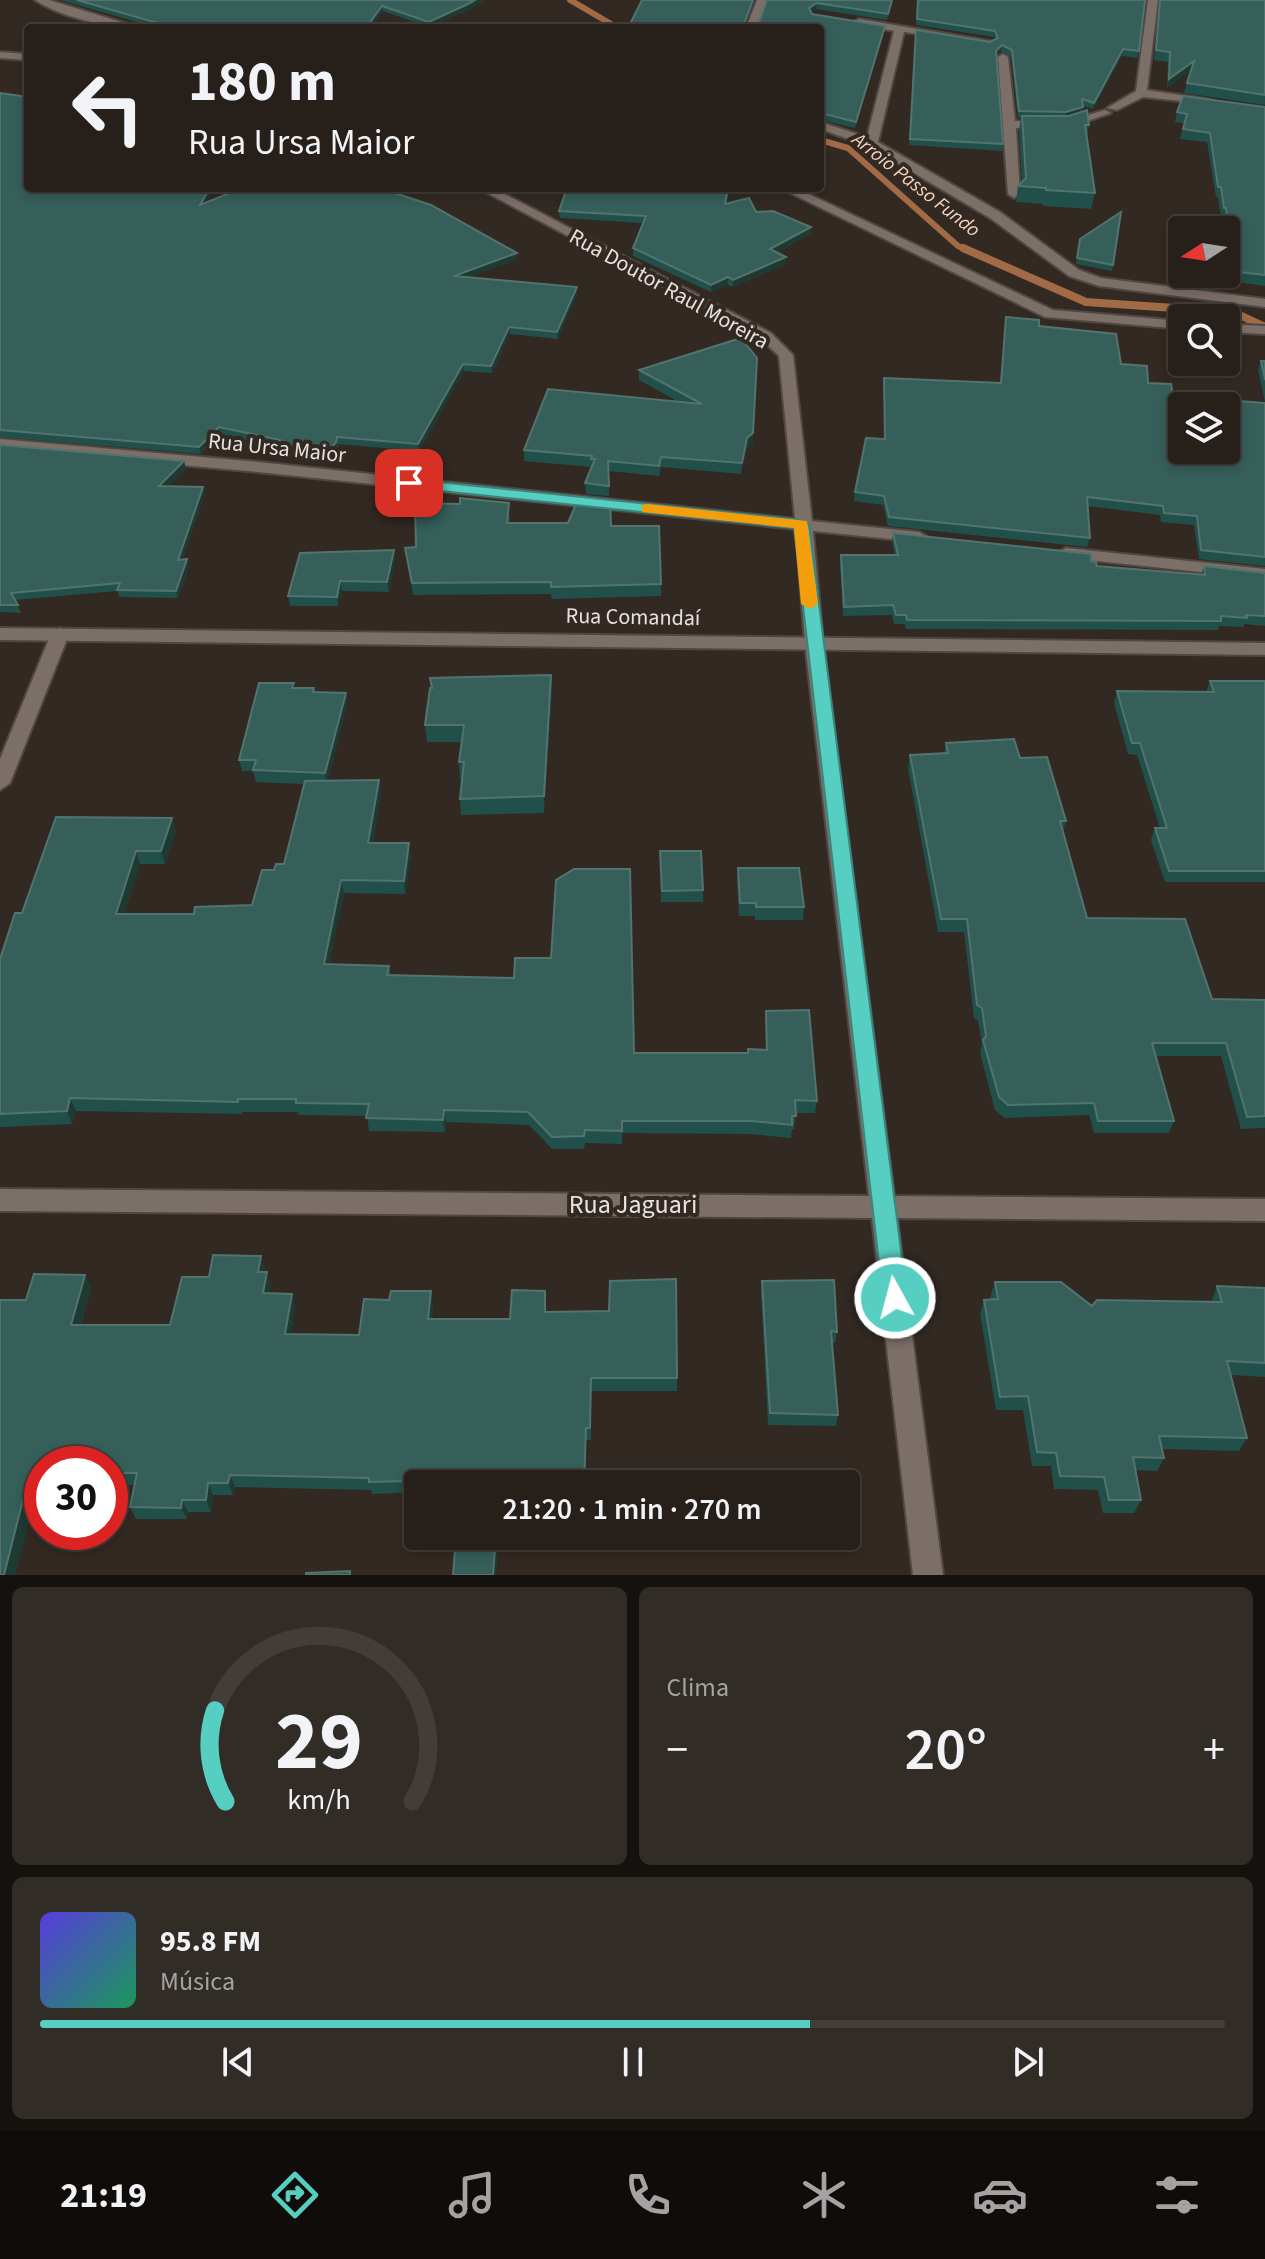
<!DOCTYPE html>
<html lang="pt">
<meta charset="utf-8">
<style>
:root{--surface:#261f1a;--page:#322c27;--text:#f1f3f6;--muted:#a4a2a2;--line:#423d39;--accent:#57cec2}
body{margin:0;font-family:"Source Sans 3",sans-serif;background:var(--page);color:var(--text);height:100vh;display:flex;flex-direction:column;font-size:30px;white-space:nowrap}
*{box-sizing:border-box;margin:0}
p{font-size:26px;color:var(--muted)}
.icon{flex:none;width:44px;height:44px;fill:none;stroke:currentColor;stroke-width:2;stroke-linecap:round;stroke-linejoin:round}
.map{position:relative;height:1575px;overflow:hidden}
.drawer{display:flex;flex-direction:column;gap:12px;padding:12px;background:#15110e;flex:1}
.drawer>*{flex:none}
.banner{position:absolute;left:24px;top:24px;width:800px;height:168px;border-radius:8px;box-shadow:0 4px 12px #0003,0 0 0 2px var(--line);background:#261f1a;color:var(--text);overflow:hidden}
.needle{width:52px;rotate:258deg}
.fabs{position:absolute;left:1168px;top:216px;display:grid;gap:16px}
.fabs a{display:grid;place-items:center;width:72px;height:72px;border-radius:8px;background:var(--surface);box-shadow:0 4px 12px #0003,0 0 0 2px var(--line);font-size:40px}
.speed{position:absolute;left:24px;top:1446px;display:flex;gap:16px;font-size:40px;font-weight:700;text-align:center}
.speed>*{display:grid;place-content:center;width:104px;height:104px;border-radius:50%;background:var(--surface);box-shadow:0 4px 12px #0003,0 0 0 2px var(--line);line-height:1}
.speed .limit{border:12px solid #d22;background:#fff;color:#111}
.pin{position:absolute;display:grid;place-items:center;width:68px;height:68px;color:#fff;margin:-34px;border-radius:16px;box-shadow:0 4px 12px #0006}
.me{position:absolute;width:88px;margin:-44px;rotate:353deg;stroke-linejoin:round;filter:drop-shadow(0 0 6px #0008)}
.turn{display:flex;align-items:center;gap:28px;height:168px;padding:0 32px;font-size:36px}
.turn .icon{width:104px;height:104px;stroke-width:2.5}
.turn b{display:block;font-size:56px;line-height:68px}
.big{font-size:60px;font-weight:600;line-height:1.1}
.drawer .card{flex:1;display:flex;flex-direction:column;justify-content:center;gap:12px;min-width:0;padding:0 28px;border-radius:12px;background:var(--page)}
.drawer .dial{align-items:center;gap:0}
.dial svg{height:208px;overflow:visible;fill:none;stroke:var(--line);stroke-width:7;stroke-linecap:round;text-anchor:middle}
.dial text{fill:var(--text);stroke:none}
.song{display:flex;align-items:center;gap:24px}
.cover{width:96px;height:96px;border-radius:12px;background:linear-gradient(135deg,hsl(250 70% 55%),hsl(150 70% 35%))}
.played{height:8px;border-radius:4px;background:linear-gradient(90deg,var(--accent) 65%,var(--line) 65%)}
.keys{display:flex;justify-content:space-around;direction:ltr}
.heat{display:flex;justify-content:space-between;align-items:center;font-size:44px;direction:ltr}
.drawer .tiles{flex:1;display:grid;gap:12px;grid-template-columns:1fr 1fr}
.card:last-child{grid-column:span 2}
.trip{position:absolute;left:404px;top:1470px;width:456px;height:80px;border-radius:8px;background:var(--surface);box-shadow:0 4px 12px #0003,0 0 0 2px var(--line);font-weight:600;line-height:80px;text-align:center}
.dock{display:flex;height:128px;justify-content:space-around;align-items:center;background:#0f0c0a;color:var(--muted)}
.dock .icon{width:56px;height:56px}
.dock .selected{color:var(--accent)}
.dock b{font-size:36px;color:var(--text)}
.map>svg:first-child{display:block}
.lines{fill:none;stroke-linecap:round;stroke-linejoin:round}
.stream-far1{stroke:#a26b46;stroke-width:6}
.stream{stroke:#a26b46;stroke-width:8}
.minor-casing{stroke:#504742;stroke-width:4}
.tertiary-casing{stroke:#504742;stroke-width:4}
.minor{fill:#7b6f68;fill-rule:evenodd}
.tertiary{fill:#7b6f68;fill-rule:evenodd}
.wall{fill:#214f4a}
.shaded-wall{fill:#1f3933}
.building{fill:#365f5a;stroke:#52736e;stroke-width:2;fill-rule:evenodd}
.route{fill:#57cec2;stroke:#39867e;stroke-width:2}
.slow{fill:#f59e0b}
.labels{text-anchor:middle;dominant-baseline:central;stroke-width:8;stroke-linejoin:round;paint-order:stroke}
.far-water-label{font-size:20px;font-style:italic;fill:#f4d2bd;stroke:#322922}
.street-label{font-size:22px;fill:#e8e1dd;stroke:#322922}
.near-street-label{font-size:26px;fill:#e8e1dd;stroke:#322922}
</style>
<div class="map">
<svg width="1265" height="1575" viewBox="0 0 1265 1575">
<rect width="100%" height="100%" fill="#322922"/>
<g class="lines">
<g class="stream-far1">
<polyline points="570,0 618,28"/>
<polyline points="820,140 848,148 958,246 968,250"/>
</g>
<polyline class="stream" points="963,248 1086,302 1233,312 1265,327"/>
<g class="minor-casing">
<g id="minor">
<path d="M35,0H49L141,28C109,28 62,18 35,0Z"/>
<polygon points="757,0 767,0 756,28 746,28"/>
<polygon points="1148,0 1158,0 1147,90 1206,99 1210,100 1210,104 1143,97 1117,110 1107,108 1136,91"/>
<polygon points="859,19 995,42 990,45 904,32 878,142 1000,212 1079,270 1101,278 1265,299 1265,307 1099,286 1069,276 990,218 868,146 820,129 820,122 867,137 894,31 855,24 854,22"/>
<polygon points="0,52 28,54 28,60 0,58"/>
<polygon points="1003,54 1008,57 1015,121 1065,122 1105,110 1111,113 1066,128 1016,128 1020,194 1014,198 1008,194 998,57"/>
<polygon points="478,188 493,188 771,333 793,355 812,521 919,532 927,537 919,542 813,531 823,643 894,1196 1265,1199 1265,1221 897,1218 943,1575 913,1575 872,1218 0,1211 0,1189 869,1196 805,643 796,529 258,472 0,449 0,439 258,462 795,519 779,356 761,339"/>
<polygon points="780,188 796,188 1053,310 1182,321 1182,329 1045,317"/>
<polygon points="1226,324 1265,326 1265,334 1226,332"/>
<polygon points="1066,548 1265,569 1265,579 1060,557 1057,553"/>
<polygon points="60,628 69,634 10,783 0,790 0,759 51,634"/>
</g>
</g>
<g class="tertiary-casing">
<polygon id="tertiary" points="0,628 1265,643 1265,655 0,640"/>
</g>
<use href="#minor" class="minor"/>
<use href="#tertiary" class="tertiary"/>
</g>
<g class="wall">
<polygon points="60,0 484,0 469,10 429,27 383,11 371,28 157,28"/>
<polygon points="642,0 754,0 746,24 758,25 767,0 893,0 887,20 816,9 811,12 812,14 885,26 884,31 855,128 820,120 820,28 628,28"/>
<polygon points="918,0 1139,51 1137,58 1122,56 1093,109 1083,106 1082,111 1089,125 1087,137 1095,193 1091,209 1043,206 1043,204 1016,202 1018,186 1022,182 1019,131 1021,118 1018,118 1011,57 1001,51 996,56 1003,144 1002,151 909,145 916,30 990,42 995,39 994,37 916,25"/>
<polygon points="1159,0 1265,0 1265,105 1184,93 1190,71 1167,88 1168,62 1154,60"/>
<polygon points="0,93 28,188 215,188 206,203 242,188 391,188 386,190 517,253 517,260 469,277 577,287 577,294 558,339 510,334 492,373 464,371 419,451 338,444 337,450 327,462 277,455 276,446 220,435 201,454 0,437"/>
<polygon points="1265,107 1265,286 1236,282 1232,246 1226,246 1226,230 1225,230 1224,218 1221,218 1218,197 1216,197 1207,142 1180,139 1184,123 1175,122 1177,112"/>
<polygon points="729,193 726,204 811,227 810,234 777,253 786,257 786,264 733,287 728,285 711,292 633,256 633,248 643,223 560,218 559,211"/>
<polygon points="1121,212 1112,271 1076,264 1080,239"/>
<polygon points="1006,317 1039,326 1121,364 1148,383 1173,396 1265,403 1265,566 1199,559 1194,525 1161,522 1160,515 1087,506 1090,538 1087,547 888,526 883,505 854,501 855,492 884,439 884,378 1000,383"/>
<polygon points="741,338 753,444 746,449 741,474 661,467 659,476 609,471 609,496 586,494 585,483 591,469 591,467 524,461 524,450 679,402 639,380 639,370"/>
<polygon points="1261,361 1265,361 1265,402 1258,370"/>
<polygon points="0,445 186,469 168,486 203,487 205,494 182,560 189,567 178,598 119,597 118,591 15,600 21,613 0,612"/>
<polygon points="510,515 509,523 611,526 661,584 661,596 552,599 551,594 413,595 405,548 416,547"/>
<polygon points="893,533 1091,561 1097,566 1201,575 1204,566 1265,573 1265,626 1244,624 1244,627 1219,626 1218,630 906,629 905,624 894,624 892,615 843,616 840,564 841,555 895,555 892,542"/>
<polygon points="394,550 395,560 389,592 342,591 338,606 290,606 288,596"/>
<polygon points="551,675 552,691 544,813 461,815 460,799 462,779 460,779 459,762 462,742 427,742 425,725 432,688 430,678"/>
<polygon points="1210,681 1265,681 1265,882 1165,882 1151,840 1155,828 1160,828 1137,755 1128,754 1114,703 1117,691 1206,692"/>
<polygon points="294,688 314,688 315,692 346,693 347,704 328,781 379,780 381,793 373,843 411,856 405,894 344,893 329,965 389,966 391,975 634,1053 748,1053 766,1050 765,1024 766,1011 817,1101 815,1113 796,1113 794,1129 792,1129 791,1138 750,1134 622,1133 622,1144 585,1143 584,1149 552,1149 529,1125 446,1122 445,1132 369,1131 367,1116 299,1115 298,1112 242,1112 242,1114 76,1111 72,1124 0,1127 0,959 22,913 172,818 176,832 165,864 140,864 124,914 194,914 252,905 274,870 284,864 304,784 256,782 253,771 242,771 239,760"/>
<polygon points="946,743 1020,758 1066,821 1063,831 1087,918 1212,999 1265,1000 1265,1128 1241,1129 1221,1056 1156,1056 1174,1121 1169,1133 1094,1133 1089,1115 1005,1118 995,1110 980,1053 982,1043 978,1021 974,1018 964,932 938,932 908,768 910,755 944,753"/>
<polygon points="660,851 703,890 703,902 661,902"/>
<polygon points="738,868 804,907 803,920 755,920 755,916 739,916 737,881"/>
<polygon points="265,1269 264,1272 271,1285 269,1293 292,1294 295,1307 291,1334 359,1335 433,1304 432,1319 510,1319 545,1291 546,1312 677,1378 677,1391 591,1391 591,1440 586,1440 585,1484 418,1484 418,1492 372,1494 371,1490 235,1487 233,1495 213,1495 211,1512 188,1512 187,1519 136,1519 130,1507 135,1485 110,1485 110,1464 42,1464 42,1484 38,1484 15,1575 0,1575 26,1300 91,1288 81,1325 170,1325 209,1277"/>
<polygon points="762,1281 837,1332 835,1343 832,1343 838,1415 836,1426 768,1425 761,1293"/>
<polygon points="995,1282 1092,1306 1211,1302 1217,1286 1265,1288 1265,1377 1231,1375 1247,1438 1239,1451 1162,1449 1164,1458 1157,1471 1135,1470 1141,1500 1134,1513 1103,1513 1098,1490 1054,1489 1051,1466 1032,1466 1023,1410 996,1410 980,1314 984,1300 991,1300 990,1297"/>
<polygon points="444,1536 498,1536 496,1575 454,1575 455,1544 445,1544"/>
</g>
<g class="shaded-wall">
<polygon points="475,0 484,0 469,10 429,27 429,22"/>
<polygon points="753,0 754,0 744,28 744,24"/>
<polygon points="817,3 816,9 808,14 809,8"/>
<polygon points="382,6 383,11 371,28 366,28"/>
<polygon points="885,26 884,31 855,128 856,122"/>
<polygon points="1002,45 1001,51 995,57 996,51"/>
<polygon points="1123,49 1122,56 1093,109 1094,103"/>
<polygon points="1194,61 1191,71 1167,88 1169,79"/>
<polygon points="1083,107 1082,114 1065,119 1066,112"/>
<polygon points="210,188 215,188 201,212 200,205"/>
<polygon points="811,227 810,234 770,257 770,249"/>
<polygon points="517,253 517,260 454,283 454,276"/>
<polygon points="786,257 786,264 733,287 733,280"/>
<polygon points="728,277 728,285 711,292 711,285"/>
<polygon points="577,287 577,294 558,339 557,332"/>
<polygon points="509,327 510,334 492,373 491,366"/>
<polygon points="463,364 464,371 419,451 418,444"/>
<polygon points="219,427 220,435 201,454 199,447"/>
<polygon points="753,433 753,444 746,449 741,474 742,463 747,438"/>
<polygon points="337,437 337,450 327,462 326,455"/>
<polygon points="184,461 186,469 160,494 159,486"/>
<polygon points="203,487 205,494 180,567 178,560"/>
<polygon points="394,550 395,560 389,592 387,582"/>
<polygon points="187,559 189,567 178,598 176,591"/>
<polygon points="340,581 342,591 338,606 337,597"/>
<polygon points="551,675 552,691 544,813 544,796"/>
<polygon points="346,693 347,704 327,785 325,773"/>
<polygon points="379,780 381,793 371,856 368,843"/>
<polygon points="172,818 176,832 165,864 161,851"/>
<polygon points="409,843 411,856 405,894 404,881"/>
<polygon points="136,851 140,864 120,927 116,914"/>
<polygon points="341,880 344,893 326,978 324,964"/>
<polygon points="70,1098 76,1111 72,1124 67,1111"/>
<polygon points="444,1110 446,1122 445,1132 443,1120"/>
<polygon points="261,1256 265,1269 262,1285 258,1272"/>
<polygon points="267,1272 271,1285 267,1306 263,1293"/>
<polygon points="85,1275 91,1288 77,1338 71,1325"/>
<polygon points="431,1291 433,1304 430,1332 428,1319"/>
<polygon points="292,1294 295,1307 289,1347 285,1334"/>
<polygon points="30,1472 38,1484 15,1575 4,1575"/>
<polygon points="230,1475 235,1487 233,1495 228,1483"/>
<polygon points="208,1483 213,1495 211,1512 206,1500"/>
<polygon points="182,1500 188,1512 187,1519 181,1508"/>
<polygon points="496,1536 498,1536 496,1575 493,1575"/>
</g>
<g class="building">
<polygon points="77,0 475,0 468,4 429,22 382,6 366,28 175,28"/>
<polygon points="642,0 753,0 744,24 758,25 767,0 892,0 888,14 817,3 809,8 812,14 885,26 856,122 821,113 820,114 820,28 628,28"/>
<polygon points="918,0 1145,0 1139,51 1123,49 1094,103 1082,99 1083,107 1066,112 1019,111 1012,50 1002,45 996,51 1003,144 910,139 916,30 990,42 998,38 995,31 917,19"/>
<polygon points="1160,0 1265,0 1265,95 1187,83 1194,61 1169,79 1170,52 1156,50"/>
<polygon points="0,93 21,96 28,101 28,188 210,188 200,205 242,188 380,188 431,205 517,253 454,276 577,287 557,332 509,327 491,366 463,364 418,444 337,437 336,442 326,455 275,448 280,440 219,427 199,447 0,430"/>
<polygon points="1183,96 1265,107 1265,275 1239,272 1235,236 1229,235 1226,208 1224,208 1221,187 1218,187 1210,133 1183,129 1187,114 1177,112"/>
<polygon points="1087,110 1089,125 1085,125 1095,193 1046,190 1046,188 1018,186 1026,178 1022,116 1069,116"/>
<polygon points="567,188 728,188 725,204 749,198 756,212 773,211 811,227 770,249 786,257 733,280 728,277 711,285 633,248 646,216 559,211"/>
<polygon points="1121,212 1113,265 1077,258 1080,239"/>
<path d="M1006,317L1039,320V326L1116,334L1121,364L1147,366L1148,383L1171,384L1173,396L1265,403V557L1201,550L1197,516L1164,513L1163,506L1087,497L1090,538L889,517L884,496L855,492L866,438L885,439L884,378L1001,383ZM1182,406H1226V450H1182Z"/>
<polygon points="741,338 757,358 753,433 747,438 742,463 661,457 659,466 608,461 609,486 585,483 595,459 591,459 592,456 524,450 548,389 702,404 639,370"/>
<polygon points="1261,361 1265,361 1265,380"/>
<polygon points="0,445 184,461 159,486 203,487 178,560 187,559 176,591 117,590 120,583 11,593 18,605 0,605"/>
<polygon points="579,497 610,500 611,526 659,526 661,584 551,587 551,582 412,583 405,548 416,547 415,503 460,504 460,498 509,503 507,523 568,523"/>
<polygon points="893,533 1091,554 1091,561 1096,562 1097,566 1205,575 1204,566 1265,573 1265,616 1246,615 1247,618 1221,616 1221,621 907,620 906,615 896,615 893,605 844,607 841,555 898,555"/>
<polygon points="394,550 387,582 340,581 337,597 288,596 300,553"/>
<polygon points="551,675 544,796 460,799 464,762 459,762 464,725 425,725 430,688 432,688 430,678"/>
<polygon points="1210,681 1265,681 1265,871 1169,871 1155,828 1167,828 1140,743 1132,743 1117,691 1214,692"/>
<polygon points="259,683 294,683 292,688 314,688 313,692 346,693 325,773 253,770 256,760 239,760"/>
<polygon points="1014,739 1020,758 1047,757 1066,821 1060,821 1087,918 1185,919 1212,999 1265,1000 1265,1116 1247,1117 1226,1043 1152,1043 1174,1121 1098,1121 1094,1103 1008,1105 999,1097 983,1040 986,1036 982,1008 977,1005 967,919 941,919 910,755 948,753 946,743"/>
<polygon points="379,780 368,843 409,843 404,881 341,880 324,964 389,966 387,975 514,978 515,958 551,958 556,880 574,869 630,869 634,1053 748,1053 748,1049 767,1050 766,1011 809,1010 817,1101 795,1100 796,1116 792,1116 792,1125 751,1121 622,1121 622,1131 585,1130 584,1136 552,1137 528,1112 444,1110 443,1120 366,1118 369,1104 296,1103 296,1099 238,1099 238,1102 70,1098 67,1111 0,1114 0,959 15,913 22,913 56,817 172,818 161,851 136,851 116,914 194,914 195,907 252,905 262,870 274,870 276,864 284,864 305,781"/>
<polygon points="660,851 701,851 703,890 662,891"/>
<polygon points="738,868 799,868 804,907 756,907 756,903 740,903"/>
<polygon points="213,1255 261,1256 258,1272 267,1272 263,1293 292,1294 285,1334 359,1335 364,1299 389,1300 391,1291 431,1291 428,1319 510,1319 512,1290 545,1291 545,1312 609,1311 610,1281 676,1279 677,1378 591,1378 590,1428 586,1428 584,1484 446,1484 446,1480 369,1482 369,1478 230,1475 228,1483 208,1483 206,1500 182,1500 181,1508 130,1507 137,1473 110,1473 110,1464 42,1464 42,1472 30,1472 4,1575 0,1575 0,1300 26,1300 34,1274 85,1275 71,1325 170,1325 182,1277 209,1277"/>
<polygon points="834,1280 837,1332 831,1331 838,1415 770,1413 762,1281"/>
<polygon points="995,1282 1061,1282 1092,1306 1097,1300 1222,1302 1217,1286 1265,1288 1265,1363 1227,1361 1247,1438 1159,1436 1164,1458 1133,1457 1141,1500 1109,1500 1104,1477 1060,1476 1056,1453 1037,1452 1028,1396 1000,1397 984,1300 998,1299"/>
<polygon points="456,1536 496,1536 493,1575 453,1575"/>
<polygon points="350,1571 350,1575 306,1575 306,1573"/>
</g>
<polygon class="route" points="409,479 802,520 809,525 907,1298 904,1306 895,1309 887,1306 883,1298 794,528 404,487 404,480"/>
<polygon class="slow" points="648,504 807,521 818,604 810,609 801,604 794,528 642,512 642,505"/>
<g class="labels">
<g class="far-water-label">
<text transform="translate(916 185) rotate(38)">Arroio Passo Fundo</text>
</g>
<g class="street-label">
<text transform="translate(669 289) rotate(29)">Rua Doutor Raul Moreira</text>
<text transform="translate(277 448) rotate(6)">Rua Ursa Maior</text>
<text transform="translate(633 617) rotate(1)">Rua Comandaí</text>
</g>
<g class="near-street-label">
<text x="633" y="1204">Rua Jaguari</text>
</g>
</g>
</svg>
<div class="fabs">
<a><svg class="needle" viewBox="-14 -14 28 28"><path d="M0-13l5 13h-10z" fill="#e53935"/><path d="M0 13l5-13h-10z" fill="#a4a2a2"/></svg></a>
<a><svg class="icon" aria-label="search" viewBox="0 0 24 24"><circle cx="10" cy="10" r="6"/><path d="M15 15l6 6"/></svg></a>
<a><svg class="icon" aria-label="layers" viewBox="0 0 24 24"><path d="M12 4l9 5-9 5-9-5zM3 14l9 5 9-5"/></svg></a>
</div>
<div class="speed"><div class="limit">30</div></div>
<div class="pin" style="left:409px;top:483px;background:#d93025"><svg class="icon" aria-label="arrive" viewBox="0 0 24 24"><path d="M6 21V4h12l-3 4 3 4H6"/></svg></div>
<svg class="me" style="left:895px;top:1298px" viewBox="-20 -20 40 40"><circle r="17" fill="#57cec2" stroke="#fff" stroke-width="3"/><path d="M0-11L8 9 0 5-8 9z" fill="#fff"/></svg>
<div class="trip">21:20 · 1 min · 270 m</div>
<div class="banner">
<div class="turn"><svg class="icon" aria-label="left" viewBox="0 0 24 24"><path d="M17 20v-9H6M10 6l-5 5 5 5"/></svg><div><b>180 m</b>Rua Ursa Maior</div></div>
</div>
</div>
<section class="drawer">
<div class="tiles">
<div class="card dial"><svg viewBox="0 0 100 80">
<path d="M14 69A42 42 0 1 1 86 69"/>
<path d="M14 69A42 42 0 0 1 10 34" stroke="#57cec2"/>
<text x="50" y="56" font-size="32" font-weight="700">29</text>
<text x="50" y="72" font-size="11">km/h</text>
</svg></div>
<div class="card"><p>Clima</p>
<div class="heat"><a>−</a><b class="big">20°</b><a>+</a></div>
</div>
<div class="card">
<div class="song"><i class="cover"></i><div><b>95.8 FM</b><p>Música</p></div></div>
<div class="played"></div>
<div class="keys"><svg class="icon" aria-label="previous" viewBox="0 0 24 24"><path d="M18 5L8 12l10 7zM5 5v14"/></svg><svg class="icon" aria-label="pause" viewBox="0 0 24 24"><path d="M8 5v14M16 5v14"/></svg><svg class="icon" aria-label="next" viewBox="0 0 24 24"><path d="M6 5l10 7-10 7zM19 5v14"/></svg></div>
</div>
</div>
</section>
<nav class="dock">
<b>21:19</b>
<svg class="icon selected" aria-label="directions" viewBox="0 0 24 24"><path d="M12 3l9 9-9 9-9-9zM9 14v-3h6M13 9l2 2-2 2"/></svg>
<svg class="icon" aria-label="music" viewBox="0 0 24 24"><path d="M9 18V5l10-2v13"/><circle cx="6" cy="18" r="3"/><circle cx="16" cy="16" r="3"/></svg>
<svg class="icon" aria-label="phone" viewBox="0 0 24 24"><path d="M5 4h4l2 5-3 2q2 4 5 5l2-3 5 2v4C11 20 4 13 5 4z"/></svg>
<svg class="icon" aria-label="climate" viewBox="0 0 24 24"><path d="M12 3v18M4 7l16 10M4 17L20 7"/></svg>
<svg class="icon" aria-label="car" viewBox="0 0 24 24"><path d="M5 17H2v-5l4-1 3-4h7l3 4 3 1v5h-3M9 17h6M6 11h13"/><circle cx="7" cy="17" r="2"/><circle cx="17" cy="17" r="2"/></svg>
<svg class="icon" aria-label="filters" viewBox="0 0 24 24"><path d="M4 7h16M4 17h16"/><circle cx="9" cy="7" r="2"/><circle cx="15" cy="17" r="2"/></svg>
</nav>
